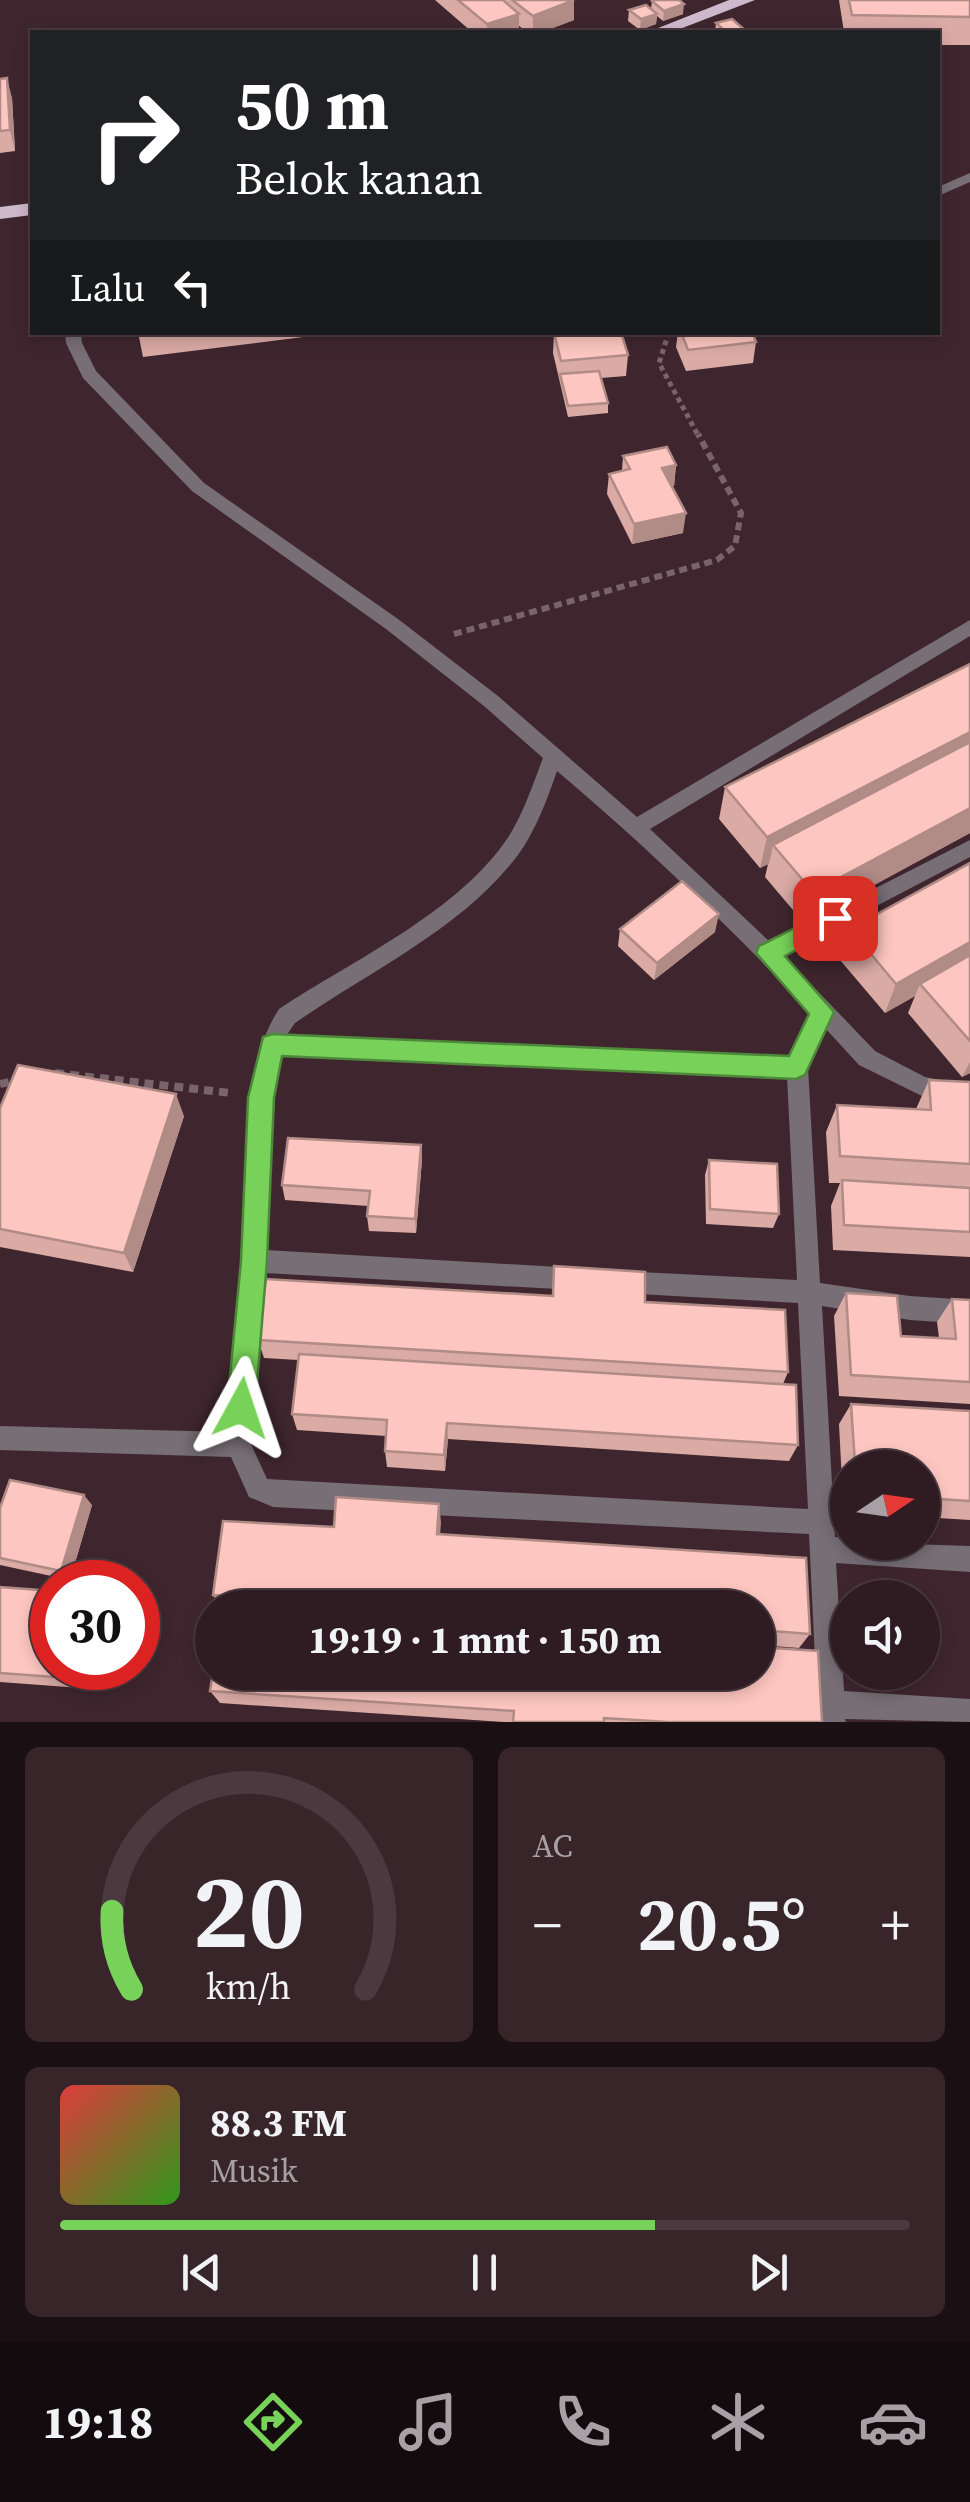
<!DOCTYPE html>
<html lang="id">
<meta charset="utf-8">
<style>
:root{--surface:#2f1c22;--page:#37252a;--text:#f1f3f6;--muted:#a7a1a5;--line:#4a3a40;--accent:#78d259}
body{margin:0;font-family:"Source Serif 4",serif;background:var(--page);color:var(--text);height:100vh;display:flex;flex-direction:column;font-size:38px;white-space:nowrap}
*{box-sizing:border-box;margin:0}
p{font-size:32px;color:var(--muted)}
.icon{flex:none;width:55px;height:55px;fill:none;stroke:currentColor;stroke-width:2;stroke-linecap:round;stroke-linejoin:round}
.map{position:relative;height:1722px;overflow:hidden}
.side{display:flex;flex-direction:column;gap:25px;padding:25px;background:#1a0f13;flex:1}
.side>*{flex:none}
.banner{position:absolute;left:30px;top:30px;width:910px;height:305px;border-radius:0px;box-shadow:0 5px 15px #0003,0 0 0 2px var(--line);background:#202124;color:#fff;overflow:hidden}
.needle{width:65px;rotate:77deg}
.controls{position:absolute;left:830px;top:1450px;display:grid;gap:20px}
.controls a{display:grid;place-items:center;width:110px;height:110px;border-radius:50%;background:var(--surface);box-shadow:0 5px 15px #0003,0 0 0 2px var(--line);font-size:50px}
.speed{position:absolute;left:30px;top:1560px;display:flex;gap:20px;font-size:50px;font-weight:700;text-align:center}
.speed>*{display:grid;place-content:center;width:130px;height:130px;border-radius:50%;background:var(--surface);box-shadow:0 5px 15px #0003,0 0 0 2px var(--line);line-height:1}
.speed .limit{border:15px solid #d22;background:#fff;color:#111}
.pin{position:absolute;display:grid;place-items:center;width:85px;height:85px;color:#fff;margin:-42px;border-radius:20px;box-shadow:0 5px 15px #0006}
.me{position:absolute;width:110px;margin:-55px;rotate:5deg;stroke-linejoin:round;filter:drop-shadow(0 0 8px #0008)}
.turn{display:flex;align-items:center;gap:35px;height:210px;padding:0 40px;font-size:45px}
.turn .icon{width:130px;height:130px;stroke-width:2.5}
.turn b{display:block;font-size:70px;line-height:85px}
.then{display:flex;align-items:center;height:95px;padding:0 40px;background:#0003;gap:20px;font-size:38px}
.big{font-size:75px;font-weight:700;line-height:1.1}
.side .card{flex:1;display:flex;flex-direction:column;justify-content:center;gap:15px;min-width:0;padding:0 35px;border-radius:15px;background:var(--page)}
.side .dial{align-items:center;gap:0}
.dial svg{height:260px;overflow:visible;fill:none;stroke:var(--line);stroke-width:7;stroke-linecap:round;text-anchor:middle}
.dial text{fill:var(--text);stroke:none}
.song{display:flex;align-items:center;gap:30px}
.cover{width:120px;height:120px;border-radius:15px;background:linear-gradient(135deg,hsl(0 70% 55%),hsl(110 70% 35%))}
.played{height:10px;border-radius:5px;background:linear-gradient(90deg,var(--accent) 70%,var(--line) 70%)}
.keys{display:flex;justify-content:space-around;direction:ltr}
.heat{display:flex;justify-content:space-between;align-items:center;font-size:55px;direction:ltr}
.side .tiles{flex:1;display:grid;gap:25px;grid-template-columns:1fr 1fr}
.card:last-child{grid-column:span 2}
.trip{position:absolute;left:195px;top:1590px;width:580px;height:100px;border-radius:50px;background:var(--surface);box-shadow:0 5px 15px #0003,0 0 0 2px var(--line);font-weight:700;line-height:100px;text-align:center}
.tab-bar{display:flex;height:160px;justify-content:space-around;align-items:center;background:#130b0e;color:var(--muted)}
.tab-bar .icon{width:70px;height:70px}
.tab-bar .current{color:var(--accent)}
.tab-bar b{font-size:45px;color:var(--text)}
.map>svg:first-child{display:block}
.lines{fill:none;stroke-linecap:round;stroke-linejoin:round}
.path-far2{stroke:#7a646b;stroke-width:5;stroke-dasharray:5 4;stroke-linecap:butt}
.path-far1{stroke:#7a646b;stroke-width:6;stroke-dasharray:8 5;stroke-linecap:butt}
.path{stroke:#7a646b;stroke-width:8;stroke-dasharray:9 6;stroke-linecap:butt}
.minor{fill:#776e76;fill-rule:evenodd}
.trunk{fill:#ceb8cc;fill-rule:evenodd}
.wall{fill:#daaaa5}
.shaded-wall{fill:#b18b86}
.building{fill:#fdc6c0;stroke:#b18b86;stroke-width:2.5}
.route{fill:#78d259;stroke:#4e883a;stroke-width:2.5}
</style>
<div class="map">
<svg width="970" height="1722" viewBox="0 0 970 1722">
<rect width="100%" height="100%" fill="#3f262e"/>
<g class="lines">
<polyline class="path-far2" points="669,332 659,363 699,437"/>
<polyline class="path-far1" points="454,634 717,560 735,546 741,513 698,434"/>
<g class="path">
<polyline points="55,1073 231,1093"/>
<polyline points="0,1084 18,1080"/>
</g>
<g class="minor">
<polygon points="970,173 970,182 938,196 938,187"/>
<path d="M65,332H81L82,343L96,371L204,483L398,619L498,696L637,817L970,620V636L650,829L770,942L970,840V857L783,955L875,1051L925,1077L970,1086V1106L922,1096L859,1065L825,1028L808,1067L820,1283L910,1296L970,1300V1324L910,1320L822,1306L835,1537L848,1538V1542L970,1546V1572L836,1563L844,1691L970,1699V1722L845,1719L846,1722H818L809,1534L273,1507L249,1497L231,1457L0,1450V1426L227,1432C232,1374 239,1315 243,1256C247,1181 237,1073 279,1009C353,960 459,912 509,836C524,812 533,784 543,758L484,706L386,629L192,491L83,378L66,343ZM557,771C646,846 731,928 811,1013L791,1057L286,1036L295,1023C370,971 462,929 518,855C536,830 547,800 557,771ZM281,1055L787,1076L797,1280L620,1271L612,1274L608,1282L612,1290L620,1293L798,1303L808,1509L267,1479L251,1444L265,1273L576,1290L584,1287L588,1279L584,1271L576,1268L266,1250L272,1098Z"/>
</g>
<g class="trunk">
<polygon points="729,0 755,0 672,32 648,32"/>
<polygon points="32,203 32,215 0,219 0,207"/>
</g>
</g>
<g class="wall">
<polygon points="435,0 574,0 574,20 542,32 528,32 519,26 519,32 472,32"/>
<polygon points="839,0 970,0 970,45 938,45 938,32 844,32"/>
<polygon points="652,1 683,14 663,21 657,16 656,24 640,30 628,21 629,10 651,9"/>
<polygon points="716,23 747,32 715,32"/>
<polygon points="0,79 12,98 15,151 0,153"/>
<polygon points="138,332 343,332 143,357"/>
<polygon points="678,332 752,332 756,342 753,363 686,371 676,347"/>
<polygon points="554,333 628,355 626,376 601,378 608,403 608,413 568,417 553,353"/>
<polygon points="623,456 676,465 674,486 672,486 683,533 632,544 607,494 609,474 622,471"/>
<polygon points="970,664 970,833 804,923 765,877 768,864 760,868 719,819 725,787"/>
<polygon points="970,863 970,1073 962,1077 908,1013 915,996 885,1013 840,960 850,929"/>
<polygon points="620,929 715,932 654,980 618,946"/>
<polygon points="929,1080 970,1082 970,1257 833,1250 831,1206 840,1183 829,1183 826,1132 837,1105 916,1109"/>
<polygon points="0,1108 184,1116 133,1272 0,1247"/>
<polygon points="421,1145 422,1160 416,1233 369,1231 367,1216 368,1206 285,1200 282,1185"/>
<polygon points="709,1160 779,1214 773,1228 706,1224 705,1175"/>
<polygon points="554,1266 645,1302 788,1372 783,1384 798,1445 789,1461 448,1439 445,1471 387,1467 385,1451 386,1436 297,1430 292,1414 298,1360 264,1358 258,1340 552,1296"/>
<polygon points="846,1293 901,1336 939,1338 937,1322 952,1299 970,1300 970,1404 839,1396 834,1316"/>
<polygon points="851,1404 970,1411 970,1520 922,1517 922,1468 848,1468 848,1482 842,1482 839,1424"/>
<polygon points="336,1497 439,1504 440,1534 806,1558 810,1634 799,1648 758,1645 758,1608 221,1608 213,1595 223,1521 334,1527"/>
<polygon points="92,1505 70,1580 0,1565 0,1508"/>
<polygon points="0,1587 52,1668 85,1668 81,1688 0,1682"/>
<polygon points="210,1691 822,1722 504,1722 220,1703"/>
</g>
<g class="shaded-wall">
<polygon points="574,0 574,20 542,32 533,32 533,16"/>
<polygon points="684,4 683,14 663,21 664,11"/>
<polygon points="519,14 519,32 487,32 487,24"/>
<polygon points="657,14 656,24 640,30 641,19"/>
<polygon points="7,78 12,98 15,151 10,130"/>
<polygon points="676,465 674,486 660,488 662,468"/>
<polygon points="686,513 683,533 632,544 634,524"/>
<polygon points="970,732 970,758 773,845 769,864 760,868 767,837"/>
<polygon points="970,808 970,833 804,923 813,892"/>
<polygon points="719,914 715,932 654,980 657,963"/>
<polygon points="970,942 970,964 920,984 915,996 885,1013 896,984"/>
<polygon points="970,1062 970,1073 962,1077"/>
<polygon points="176,1094 184,1116 133,1272 124,1253"/>
<polygon points="421,1145 422,1160 416,1233 415,1219"/>
<polygon points="447,1423 448,1439 445,1471 444,1455"/>
<polygon points="84,1495 92,1505 70,1580 61,1571"/>
<polygon points="439,1504 441,1522 439,1551 437,1534"/>
<polygon points="70,1668 85,1668 81,1688 68,1678"/>
</g>
<g class="building">
<polygon points="458,0 503,0 519,14 487,24"/>
<polygon points="512,0 574,0 533,16"/>
<polygon points="654,0 679,0 684,4 664,11 652,1"/>
<polygon points="849,0 970,0 970,17 852,15"/>
<polygon points="646,5 657,14 641,19 629,10"/>
<polygon points="732,19 747,32 726,32 716,23"/>
<polygon points="7,78 10,130 0,131 0,79"/>
<polygon points="621,332 628,355 561,361 554,333"/>
<polygon points="681,332 752,332 756,342 688,350"/>
<polygon points="599,371 608,403 568,406 560,374"/>
<polygon points="667,447 676,465 662,468 686,513 634,524 609,474 630,469 623,456"/>
<polygon points="970,664 970,732 767,837 725,787"/>
<polygon points="970,742 970,808 813,892 773,845"/>
<polygon points="970,863 970,942 896,984 850,929"/>
<polygon points="682,881 719,914 657,963 620,929"/>
<polygon points="970,955 970,1041 920,984"/>
<polygon points="18,1065 176,1094 124,1253 0,1229 0,1108"/>
<polygon points="929,1080 970,1082 970,1164 840,1156 837,1105 931,1110"/>
<polygon points="288,1138 421,1145 415,1219 367,1216 370,1191 282,1185"/>
<polygon points="709,1160 777,1164 779,1214 710,1209"/>
<polygon points="842,1180 970,1188 970,1232 844,1225"/>
<polygon points="554,1266 645,1272 645,1302 785,1310 788,1372 258,1340 266,1279 553,1296"/>
<polygon points="846,1293 897,1296 901,1336 956,1339 952,1299 970,1300 970,1382 851,1375"/>
<polygon points="299,1354 796,1385 798,1445 447,1423 444,1455 385,1451 387,1420 292,1414"/>
<polygon points="851,1404 970,1411 970,1501 922,1498 922,1468 855,1463"/>
<polygon points="10,1480 84,1495 61,1571 0,1558 0,1508"/>
<polygon points="336,1497 439,1504 437,1534 806,1558 810,1634 758,1630 758,1608 410,1608 213,1595 223,1521 334,1527"/>
<polygon points="0,1587 52,1591 52,1668 70,1668 68,1678 0,1673"/>
<polygon points="758,1647 818,1651 822,1722 668,1722 604,1718 604,1722 513,1722 514,1711 210,1691 213,1672 758,1672"/>
</g>
<polygon class="route" points="835,908 843,911 847,918 843,925 785,956 834,1012 805,1075 796,1079 282,1056 274,1098 267,1261 255,1408 251,1418 241,1422 231,1418 227,1408 241,1261 248,1098 263,1037 272,1034 789,1056 809,1014 756,953 759,946"/>
</svg>
<div class="controls">
<a><svg class="needle" viewBox="-14 -14 28 28"><path d="M0-13l5 13h-10z" fill="#e53935"/><path d="M0 13l5-13h-10z" fill="#a7a1a5"/></svg></a>
<a><svg class="icon" aria-label="sound" viewBox="0 0 24 24"><path d="M4 9h4l5-4v14l-5-4H4zM17 9q2 3 0 6"/></svg></a>
</div>
<div class="speed"><div class="limit">30</div></div>
<div class="pin" style="left:835px;top:918px;background:#d93025"><svg class="icon" aria-label="arrive" viewBox="0 0 24 24"><path d="M6 21V4h12l-3 4 3 4H6"/></svg></div>
<svg class="me" style="left:241px;top:1408px" viewBox="-20 -20 40 40"><path d="M0-17L14 15 0 8-14 15z" fill="#78d259" stroke="#fff" stroke-width="4"/></svg>
<div class="trip">19:19 · 1 mnt · 150 m</div>
<div class="banner">
<div class="turn"><svg class="icon" aria-label="right" viewBox="0 0 24 24"><path d="M7 20v-9h11M14 6l5 5-5 5"/></svg><div><b>50 m</b>Belok kanan</div></div>
<div class="then">Lalu<svg class="icon" aria-label="left" viewBox="0 0 24 24"><path d="M17 20v-9H6M10 6l-5 5 5 5"/></svg></div>
</div>
</div>
<section class="side">
<div class="tiles">
<div class="card dial"><svg viewBox="0 0 100 80">
<path d="M14 69A42 42 0 1 1 86 69"/>
<path d="M14 69A42 42 0 0 1 8 45" stroke="#78d259"/>
<text x="50" y="56" font-size="32" font-weight="700">20</text>
<text x="50" y="72" font-size="11">km/h</text>
</svg></div>
<div class="card"><p>AC</p>
<div class="heat"><a>−</a><b class="big">20.5°</b><a>+</a></div>
</div>
<div class="card">
<div class="song"><i class="cover"></i><div><b>88.3 FM</b><p>Musik</p></div></div>
<div class="played"></div>
<div class="keys"><svg class="icon" aria-label="previous" viewBox="0 0 24 24"><path d="M18 5L8 12l10 7zM5 5v14"/></svg><svg class="icon" aria-label="pause" viewBox="0 0 24 24"><path d="M8 5v14M16 5v14"/></svg><svg class="icon" aria-label="next" viewBox="0 0 24 24"><path d="M6 5l10 7-10 7zM19 5v14"/></svg></div>
</div>
</div>
</section>
<nav class="tab-bar">
<b>19:18</b>
<svg class="icon current" aria-label="directions" viewBox="0 0 24 24"><path d="M12 3l9 9-9 9-9-9zM9 14v-3h6M13 9l2 2-2 2"/></svg>
<svg class="icon" aria-label="music" viewBox="0 0 24 24"><path d="M9 18V5l10-2v13"/><circle cx="6" cy="18" r="3"/><circle cx="16" cy="16" r="3"/></svg>
<svg class="icon" aria-label="phone" viewBox="0 0 24 24"><path d="M5 4h4l2 5-3 2q2 4 5 5l2-3 5 2v4C11 20 4 13 5 4z"/></svg>
<svg class="icon" aria-label="climate" viewBox="0 0 24 24"><path d="M12 3v18M4 7l16 10M4 17L20 7"/></svg>
<svg class="icon" aria-label="car" viewBox="0 0 24 24"><path d="M5 17H2v-5l4-1 3-4h7l3 4 3 1v5h-3M9 17h6M6 11h13"/><circle cx="7" cy="17" r="2"/><circle cx="17" cy="17" r="2"/></svg>
</nav>
